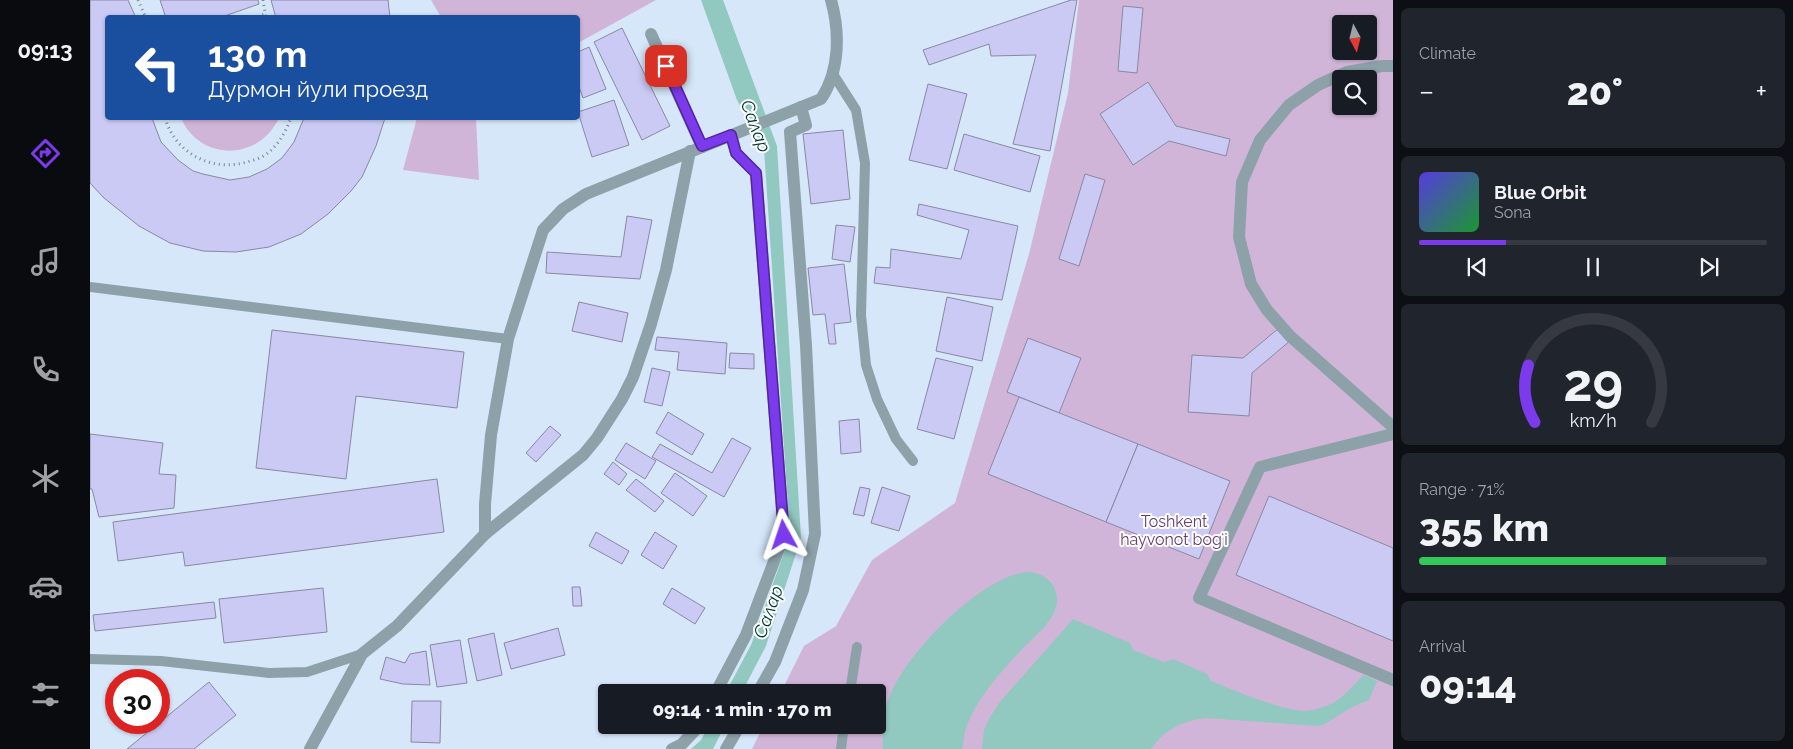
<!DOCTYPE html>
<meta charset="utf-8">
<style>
:root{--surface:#171b24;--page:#20242c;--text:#f1f3f6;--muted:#9ea1a6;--line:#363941;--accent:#7c3aed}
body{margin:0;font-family:Raleway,sans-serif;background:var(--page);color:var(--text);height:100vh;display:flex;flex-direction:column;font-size:19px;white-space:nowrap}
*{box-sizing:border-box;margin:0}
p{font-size:16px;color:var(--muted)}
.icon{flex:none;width:28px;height:28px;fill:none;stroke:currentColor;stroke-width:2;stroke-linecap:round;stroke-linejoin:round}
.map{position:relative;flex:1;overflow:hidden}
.details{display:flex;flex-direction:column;gap:8px;padding:8px;background:#0d0f14;width:400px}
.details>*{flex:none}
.guide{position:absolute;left:15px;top:15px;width:475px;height:105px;border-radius:5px;box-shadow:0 1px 4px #0004;background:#1a4fa0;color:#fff;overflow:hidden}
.needle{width:32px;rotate:173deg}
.tools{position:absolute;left:1242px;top:15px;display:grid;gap:10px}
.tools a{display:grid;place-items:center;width:45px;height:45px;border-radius:5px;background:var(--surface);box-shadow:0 1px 4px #0004;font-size:25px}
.speed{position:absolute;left:15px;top:669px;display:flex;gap:10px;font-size:25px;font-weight:700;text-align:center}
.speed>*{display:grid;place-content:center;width:65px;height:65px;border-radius:50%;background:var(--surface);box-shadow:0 1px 4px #0004;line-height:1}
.speed .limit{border:8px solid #d22;background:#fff;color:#111}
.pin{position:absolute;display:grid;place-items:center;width:42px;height:42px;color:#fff;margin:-21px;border-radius:10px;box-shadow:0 2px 8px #0006}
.me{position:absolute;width:55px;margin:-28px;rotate:355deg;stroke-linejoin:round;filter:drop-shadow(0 0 4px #0008)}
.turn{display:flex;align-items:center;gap:18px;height:105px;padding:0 20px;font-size:22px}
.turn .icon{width:65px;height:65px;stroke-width:2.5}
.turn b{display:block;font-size:35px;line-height:42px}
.big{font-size:38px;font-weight:800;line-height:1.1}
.details .tile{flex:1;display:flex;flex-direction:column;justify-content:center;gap:8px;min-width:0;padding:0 18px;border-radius:8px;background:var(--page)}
.details .dial{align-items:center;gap:0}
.dial svg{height:130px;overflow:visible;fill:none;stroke:var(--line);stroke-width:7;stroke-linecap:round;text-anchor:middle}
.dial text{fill:var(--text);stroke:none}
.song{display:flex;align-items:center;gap:15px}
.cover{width:60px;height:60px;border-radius:8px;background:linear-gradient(135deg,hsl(250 70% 55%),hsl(130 70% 35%))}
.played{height:5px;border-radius:2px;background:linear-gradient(90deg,var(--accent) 25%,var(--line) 25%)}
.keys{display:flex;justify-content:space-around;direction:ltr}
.heat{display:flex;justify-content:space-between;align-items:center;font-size:28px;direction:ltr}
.charge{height:8px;border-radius:4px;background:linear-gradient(90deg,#34c759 71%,var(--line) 0)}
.trip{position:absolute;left:508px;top:684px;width:288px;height:50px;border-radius:5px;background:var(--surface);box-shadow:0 1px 4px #0004;font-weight:800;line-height:50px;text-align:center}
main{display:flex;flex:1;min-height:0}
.tab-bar{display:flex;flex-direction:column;width:90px;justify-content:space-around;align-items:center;background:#090b0e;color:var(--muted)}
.tab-bar .icon{width:35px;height:35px}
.tab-bar .active{color:var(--accent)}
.tab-bar b{font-size:22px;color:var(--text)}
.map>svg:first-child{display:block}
.green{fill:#d1b5d8;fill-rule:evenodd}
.water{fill:#91c8bf}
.building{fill:#cacaf4;stroke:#8988a3}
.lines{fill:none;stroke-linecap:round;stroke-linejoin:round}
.path{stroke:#788492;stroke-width:3;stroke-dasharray:1 4;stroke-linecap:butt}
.service{stroke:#8ca2a8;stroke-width:10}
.pedestrian{stroke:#8ca2a8;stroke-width:12}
.minor{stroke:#8ca2a8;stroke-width:12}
.route-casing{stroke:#51269a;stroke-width:12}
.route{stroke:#7c3aed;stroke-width:9}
.labels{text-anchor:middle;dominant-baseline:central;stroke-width:4;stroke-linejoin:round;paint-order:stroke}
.park-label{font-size:16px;fill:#643e6d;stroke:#fff}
.water-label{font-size:18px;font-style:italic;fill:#00342e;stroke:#fff}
</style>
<main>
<nav class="tab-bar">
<b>09:13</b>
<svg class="icon active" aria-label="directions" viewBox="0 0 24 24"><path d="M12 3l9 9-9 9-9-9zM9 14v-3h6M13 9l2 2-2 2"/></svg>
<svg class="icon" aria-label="music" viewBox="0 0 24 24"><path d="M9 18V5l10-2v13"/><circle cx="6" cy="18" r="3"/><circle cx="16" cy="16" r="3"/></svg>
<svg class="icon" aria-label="phone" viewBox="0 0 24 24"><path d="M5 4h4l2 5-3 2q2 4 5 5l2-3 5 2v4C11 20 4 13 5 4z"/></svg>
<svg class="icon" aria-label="climate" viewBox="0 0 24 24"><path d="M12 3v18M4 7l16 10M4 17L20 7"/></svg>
<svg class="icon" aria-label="car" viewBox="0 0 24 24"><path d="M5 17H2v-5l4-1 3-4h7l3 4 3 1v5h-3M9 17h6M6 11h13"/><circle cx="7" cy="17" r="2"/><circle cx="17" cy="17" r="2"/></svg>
<svg class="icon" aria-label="filters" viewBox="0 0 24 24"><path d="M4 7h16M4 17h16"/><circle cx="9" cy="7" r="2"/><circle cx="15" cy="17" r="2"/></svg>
</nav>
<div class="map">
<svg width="1303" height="749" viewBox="0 0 1303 749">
<rect width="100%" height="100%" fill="#d6e7fa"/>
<g class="green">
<polygon points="341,0 566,0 488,43 488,18 351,17"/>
<path d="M989,0H1303V749H662L674,725H786V692H691L714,646L746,626L782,560L865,503L939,254L978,93ZM1251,24H1279V51H1251ZM1251,79H1279V106H1251Z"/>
<path d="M91,118H189C169,161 110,162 91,118Z"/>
<polygon points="327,118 386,118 389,180 313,170"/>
</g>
<g class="water">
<polygon points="611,0 633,0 687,146 711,538 676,646 652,692 636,692 661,645 700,536 674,149 647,100"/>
<path d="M935,572C956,571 973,588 965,610C960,624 944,637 933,648C913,670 889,695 878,723C874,731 874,740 872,749H793C792,729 793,711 801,693C820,650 888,580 935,572Z"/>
<path d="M983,619L1040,643L1043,650L1074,662L1083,659L1117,674L1121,681C1148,692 1185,708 1213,711C1223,711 1234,707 1243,703C1255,696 1264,684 1274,675L1287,681L1279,700L1262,707L1233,725L1226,726L1117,718C1094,720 1075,729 1061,749H892L894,730L899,719L909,703Z"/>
<polygon points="619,725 635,725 623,749 601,749 611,740"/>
</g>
<g class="building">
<polygon points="0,0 38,0 46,18 18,18 18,118 62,118 71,142 88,160 103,171 113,174 140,180 159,177 177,169 192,158 204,142 214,118 295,118 286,146 272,177 261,191 238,214 211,234 179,247 146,252 113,251 80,243 49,226 14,198 0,183"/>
<polygon points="70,0 168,0 169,4 129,18 76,18"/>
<polygon points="181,0 298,0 300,18 186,18"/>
<polygon points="981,0 987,0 960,151 923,144 946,55 901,56 899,44 839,65 833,50"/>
<polygon points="1033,6 1053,8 1047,73 1028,71"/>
<polygon points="532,28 580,126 552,140 504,42"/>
<polygon points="499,47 516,89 493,98 488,84 488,52"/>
<polygon points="1058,82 1086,126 1140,139 1136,156 1079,141 1043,165 1010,114"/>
<polygon points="838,84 877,94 857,169 819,160"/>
<polygon points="524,100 539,145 502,157 488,112"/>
<polygon points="753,130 760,199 721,204 713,134"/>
<polygon points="874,134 950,156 940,192 864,170"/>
<polygon points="995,174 1015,180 989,266 969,259"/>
<polygon points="829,204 928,226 912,300 784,283 786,267 800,268 801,249 871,259 879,230 827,215"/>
<polygon points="537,216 562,220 550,279 456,273 457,252 531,257"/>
<polygon points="746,225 765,227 760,262 742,259"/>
<polygon points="754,264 761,322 744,324 746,344 739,344 735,314 723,315 718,268"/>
<polygon points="857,297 903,307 892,361 846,351"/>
<polygon points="489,302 538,313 532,342 482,331"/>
<polygon points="1189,328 1201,340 1162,373 1159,416 1098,412 1102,355 1153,358"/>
<polygon points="182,330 374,352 367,408 266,396 256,479 166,468"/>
<polygon points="567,337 637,343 635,374 587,370 589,352 565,350"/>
<polygon points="938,338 991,358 969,413 917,392"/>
<polygon points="640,353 664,354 664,369 639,368"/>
<polygon points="846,358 883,367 864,439 827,429"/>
<polygon points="562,368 580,372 572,406 554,402"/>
<polygon points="929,397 1048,444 1016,522 898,474"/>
<polygon points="578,412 614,434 602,455 566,433"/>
<polygon points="769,419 771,452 751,454 749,421"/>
<polygon points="460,426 471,435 446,462 436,453"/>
<polygon points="0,434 73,443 69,474 86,475 84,508 9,517 2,489 0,489"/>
<polygon points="642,438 661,448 634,497 562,457 570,444 622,473"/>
<polygon points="536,443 566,461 555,479 525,460"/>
<polygon points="1048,444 1140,481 1109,559 1016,522"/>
<polygon points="523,462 537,474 529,485 514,474"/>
<polygon points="585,473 617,496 603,516 571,493"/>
<polygon points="347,479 354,532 95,566 93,552 28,561 23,522"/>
<polygon points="546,479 574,501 565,512 536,490"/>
<polygon points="770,487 780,489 774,516 763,514"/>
<polygon points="792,487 820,496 809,531 781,523"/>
<polygon points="1179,496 1303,548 1303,641 1146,575"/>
<polygon points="506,532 539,551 532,564 499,546"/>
<polygon points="565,532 587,546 573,569 551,555"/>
<polygon points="482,587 490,587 492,606 483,606"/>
<polygon points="233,588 237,632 134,643 129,599"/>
<polygon points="582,588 615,608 605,624 573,604"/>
<polygon points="124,602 126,618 5,631 3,615"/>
<polygon points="468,628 475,655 421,669 414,643"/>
<polygon points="404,633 412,675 387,681 378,639"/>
<polygon points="370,640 377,683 347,687 340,645"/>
<polygon points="336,651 340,685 313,684 290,679 296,657 315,663 320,654"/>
<polygon points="119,682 146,715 104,749 37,749"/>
<polygon points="322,701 351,701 350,743 321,742"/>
</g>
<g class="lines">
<g class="path">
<polyline points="48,0 56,18"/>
<polyline points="173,0 176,18"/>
<polyline points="163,18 175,14"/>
<path d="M75,118C85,152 119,171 153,163C162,161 172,158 178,153C189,144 196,131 201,118"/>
</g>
<g class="service">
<polyline points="743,74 766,110 775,163 771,315 776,365 787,399 806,439 823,461"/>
<polyline points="0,287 418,339"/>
<polyline points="0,659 71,661 179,673 217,672 272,654"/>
<polyline points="760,692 767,647"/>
<polyline points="751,749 754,725"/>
</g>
<g class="pedestrian">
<polyline points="1303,66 1292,66 1257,72 1228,85 1199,105 1170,140 1152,182 1149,237 1161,284 1177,310 1200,336 1303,427"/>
<polyline points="1303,434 1170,467 1109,598 1303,680"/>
<polyline points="668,692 685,662 713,590 725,534 716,345 700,132 716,125 711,107"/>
<polyline points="636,749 650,725"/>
</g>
<g class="minor">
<polyline points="561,34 612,147"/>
<polyline points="395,534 493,455 507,438 532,399 543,377 561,324 576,270 600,151"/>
<polyline points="626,692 656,635 694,535 666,173 646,153 641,135"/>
<path d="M220,749L272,654L307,626L395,534V504L401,435L418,339L453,230L473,209L496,194L731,99C750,71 750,32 741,0"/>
<polyline points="582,749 592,744 610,725"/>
</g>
</g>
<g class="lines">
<g class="route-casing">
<polyline id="route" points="576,66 612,146 641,135 646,153 666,173 694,535"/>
</g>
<use href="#route" class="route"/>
</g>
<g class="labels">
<g class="park-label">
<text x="1084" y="521">Toshkent<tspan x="1084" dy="18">hayvonot bogʻi</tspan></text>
</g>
<g class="water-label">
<text transform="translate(666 126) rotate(69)">Салар</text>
<text transform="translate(678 612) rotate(-70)">Салар</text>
</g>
</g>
</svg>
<div class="tools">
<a><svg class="needle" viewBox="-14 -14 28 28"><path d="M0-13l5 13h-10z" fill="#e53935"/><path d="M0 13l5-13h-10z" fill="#9ea1a6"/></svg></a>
<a><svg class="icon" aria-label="search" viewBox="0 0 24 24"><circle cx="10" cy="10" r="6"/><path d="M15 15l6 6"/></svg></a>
</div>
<div class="speed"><div class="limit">30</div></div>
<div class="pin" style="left:576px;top:66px;background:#d93025"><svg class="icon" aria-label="arrive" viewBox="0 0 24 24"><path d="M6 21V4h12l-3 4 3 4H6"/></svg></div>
<svg class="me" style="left:694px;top:535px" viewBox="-20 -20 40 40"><path d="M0-17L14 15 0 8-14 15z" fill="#7c3aed" stroke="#fff" stroke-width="4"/></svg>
<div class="trip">09:14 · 1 min · 170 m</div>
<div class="guide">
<div class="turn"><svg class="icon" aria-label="left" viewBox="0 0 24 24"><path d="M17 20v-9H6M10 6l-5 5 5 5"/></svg><div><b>130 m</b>Дурмон йули проезд</div></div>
</div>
</div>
<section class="details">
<div class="tile"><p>Climate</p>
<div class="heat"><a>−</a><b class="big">20°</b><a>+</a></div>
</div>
<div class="tile">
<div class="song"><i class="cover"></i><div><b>Blue Orbit</b><p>Sona</p></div></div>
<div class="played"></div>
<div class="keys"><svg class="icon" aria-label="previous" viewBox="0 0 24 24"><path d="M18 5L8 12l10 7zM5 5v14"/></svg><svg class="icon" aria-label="pause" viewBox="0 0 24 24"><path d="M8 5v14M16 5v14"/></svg><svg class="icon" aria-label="next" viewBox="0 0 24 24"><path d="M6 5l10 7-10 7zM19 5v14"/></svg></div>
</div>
<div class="tile dial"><svg viewBox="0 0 100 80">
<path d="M14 69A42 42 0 1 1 86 69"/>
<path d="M14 69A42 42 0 0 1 10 34" stroke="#7c3aed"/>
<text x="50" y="56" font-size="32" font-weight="700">29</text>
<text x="50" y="72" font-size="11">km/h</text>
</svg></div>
<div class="tile"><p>Range · 71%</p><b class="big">355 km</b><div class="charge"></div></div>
<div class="tile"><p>Arrival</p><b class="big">09:14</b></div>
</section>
</main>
